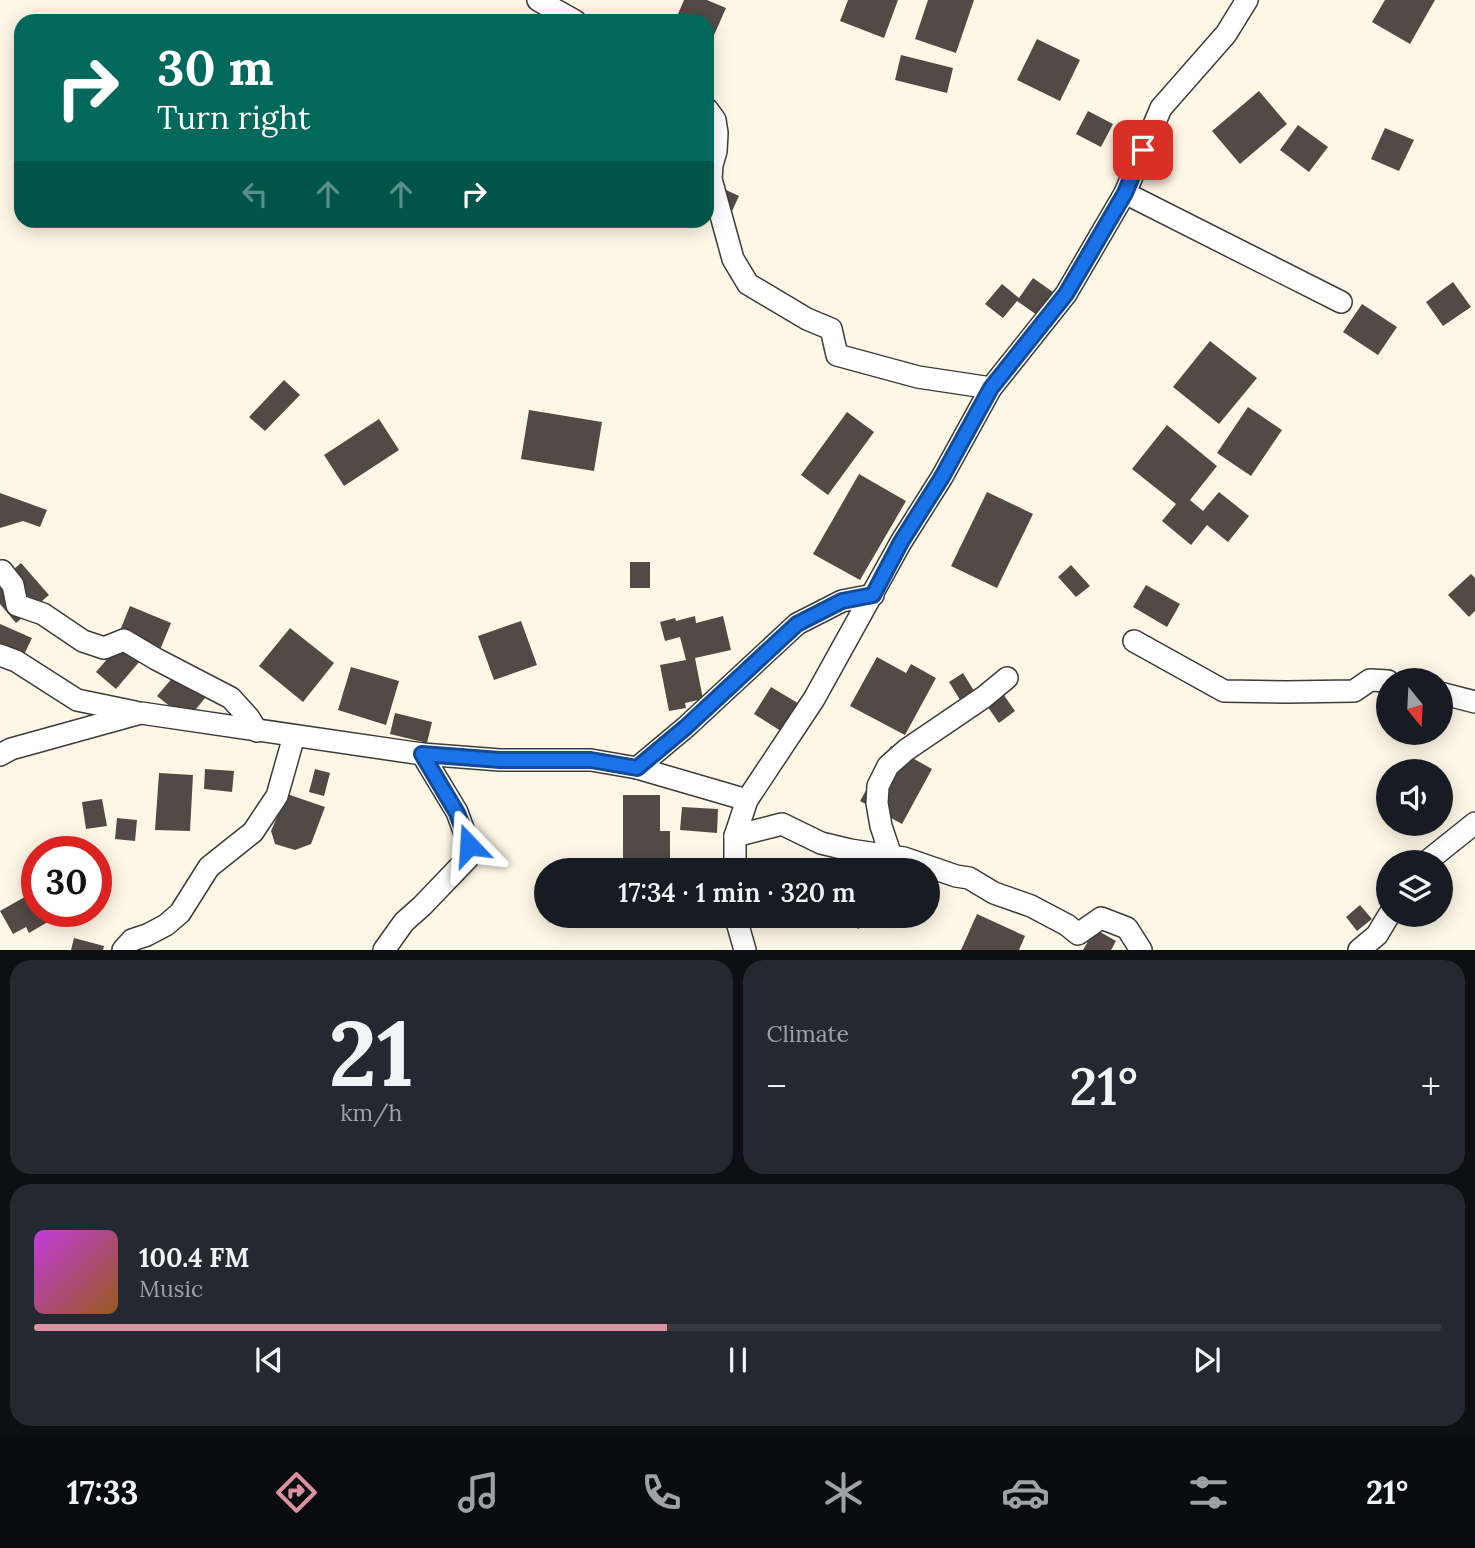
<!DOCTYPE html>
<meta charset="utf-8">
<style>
:root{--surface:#171b24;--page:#242831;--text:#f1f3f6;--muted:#9ea1a6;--line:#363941;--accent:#db91a0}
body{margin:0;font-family:Lora,serif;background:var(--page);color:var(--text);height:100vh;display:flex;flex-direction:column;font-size:26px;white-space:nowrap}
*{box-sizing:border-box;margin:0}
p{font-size:23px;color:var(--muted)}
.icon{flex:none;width:38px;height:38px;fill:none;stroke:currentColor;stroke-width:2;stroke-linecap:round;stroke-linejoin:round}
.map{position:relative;height:950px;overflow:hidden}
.details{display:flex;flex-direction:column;gap:10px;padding:10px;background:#0d0f14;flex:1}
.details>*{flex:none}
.guide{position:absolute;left:14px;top:14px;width:700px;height:214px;border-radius:21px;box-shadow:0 4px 18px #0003;background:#00695c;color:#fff;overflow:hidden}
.needle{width:46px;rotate:162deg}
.controls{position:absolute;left:1376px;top:668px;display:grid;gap:14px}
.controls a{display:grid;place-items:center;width:77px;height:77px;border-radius:50%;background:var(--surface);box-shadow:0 4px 18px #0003;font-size:35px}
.speed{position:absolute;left:21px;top:836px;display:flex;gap:14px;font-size:35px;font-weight:700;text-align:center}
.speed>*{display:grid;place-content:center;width:91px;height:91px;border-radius:50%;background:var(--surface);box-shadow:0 4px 18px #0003;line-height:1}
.speed .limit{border:10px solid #d22;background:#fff;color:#111}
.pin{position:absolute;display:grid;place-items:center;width:60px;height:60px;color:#fff;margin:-30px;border-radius:14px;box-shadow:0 4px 10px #0006}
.me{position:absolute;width:77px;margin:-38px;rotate:340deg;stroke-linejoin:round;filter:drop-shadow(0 0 5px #0008)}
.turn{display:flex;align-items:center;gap:24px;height:147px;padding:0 28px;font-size:32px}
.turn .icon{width:91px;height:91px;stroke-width:2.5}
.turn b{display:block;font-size:49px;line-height:60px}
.lanes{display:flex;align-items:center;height:66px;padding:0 28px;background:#0003;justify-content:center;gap:35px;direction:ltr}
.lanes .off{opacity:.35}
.big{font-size:52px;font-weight:600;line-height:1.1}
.details .widget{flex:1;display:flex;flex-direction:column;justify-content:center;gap:10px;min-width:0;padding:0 24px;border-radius:21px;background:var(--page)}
.details .dial{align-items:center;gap:0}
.dial b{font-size:91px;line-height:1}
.song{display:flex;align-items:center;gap:21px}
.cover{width:84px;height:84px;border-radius:10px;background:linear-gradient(135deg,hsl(290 70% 55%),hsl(30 70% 35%))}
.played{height:7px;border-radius:4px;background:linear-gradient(90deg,var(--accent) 45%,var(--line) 45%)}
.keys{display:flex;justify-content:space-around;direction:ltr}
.heat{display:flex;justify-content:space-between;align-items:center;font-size:38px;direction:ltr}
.details .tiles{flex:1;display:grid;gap:10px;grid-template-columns:1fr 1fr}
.widget:last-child{grid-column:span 2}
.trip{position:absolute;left:534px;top:858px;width:406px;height:70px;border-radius:35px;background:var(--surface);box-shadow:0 4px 18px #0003;font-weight:600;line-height:70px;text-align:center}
.menu{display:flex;height:112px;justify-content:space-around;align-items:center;background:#090b0e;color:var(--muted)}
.menu .icon{width:49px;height:49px}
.menu .on{color:var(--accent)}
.menu b{font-size:32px;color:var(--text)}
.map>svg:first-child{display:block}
.building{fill:#534945}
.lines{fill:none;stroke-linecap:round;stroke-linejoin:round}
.minor-casing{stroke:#3c3c3c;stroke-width:24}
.minor{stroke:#fff;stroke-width:21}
.route-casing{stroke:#114b97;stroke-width:18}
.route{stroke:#1a73e8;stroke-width:12}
</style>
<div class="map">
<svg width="1475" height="950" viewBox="0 0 1475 950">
<rect width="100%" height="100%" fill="#fff7e6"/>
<g class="building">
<polygon points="684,0 707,0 726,8 707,51 707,21 675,21"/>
<polygon points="848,0 898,0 884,38 840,21"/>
<polygon points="928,0 974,0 956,53 915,39"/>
<polygon points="1385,0 1435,0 1410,44 1372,22"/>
<polygon points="1037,39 1080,60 1060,101 1017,80"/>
<polygon points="901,55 953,68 947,93 895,80"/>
<polygon points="1259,91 1287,124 1240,164 1212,131"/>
<polygon points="1088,111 1113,124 1101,147 1076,134"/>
<polygon points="1298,125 1328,147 1309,172 1280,150"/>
<polygon points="1385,128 1414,140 1399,171 1371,159"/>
<polygon points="709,182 739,196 727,222 707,214 707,186"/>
<polygon points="1033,278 1053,292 1037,315 1017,301 1003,318 985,304 1002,284 1019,298"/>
<polygon points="1453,282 1471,307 1443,326 1426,302"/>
<polygon points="1362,304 1397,327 1378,355 1343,332"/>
<polygon points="1210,341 1257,378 1219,424 1173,387"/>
<polygon points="284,380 300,395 265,431 249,417"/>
<polygon points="1248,407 1282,430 1251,476 1217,453"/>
<polygon points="529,410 602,422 594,471 521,459"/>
<polygon points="847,412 874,432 828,495 801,475"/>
<polygon points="379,419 399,450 344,486 324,455"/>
<polygon points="1167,425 1217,466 1190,500 1203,511 1219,492 1249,516 1228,542 1207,525 1191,545 1162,521 1176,504 1132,469"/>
<polygon points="859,474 906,501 860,580 813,554"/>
<polygon points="987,492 1033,514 997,588 951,566"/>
<polygon points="0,493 47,510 40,527 23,521 0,528"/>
<rect x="630" y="562" width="20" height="26"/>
<polygon points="21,563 49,595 16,623 0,604 0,581"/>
<polygon points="1071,565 1090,586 1076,597 1058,577"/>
<polygon points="1471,574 1475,578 1475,611 1469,617 1448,595"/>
<polygon points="1146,585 1180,604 1167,627 1133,607"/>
<polygon points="130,606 171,623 160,650 119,633"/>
<polygon points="695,616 696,623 723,616 731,650 695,658 703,699 685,703 686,708 669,711 660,665 686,660 680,637 665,641 660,622 675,618 676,621"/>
<polygon points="521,621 537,665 494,680 478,636"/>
<polygon points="0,624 32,638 21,661 0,651"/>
<polygon points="290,628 334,663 303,702 259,666"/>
<polygon points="120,644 140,661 116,689 96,672"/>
<polygon points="877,657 906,673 911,664 936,678 905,735 850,706"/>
<polygon points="185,663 214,687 187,720 157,696"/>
<polygon points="351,667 399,681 386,725 338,710"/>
<polygon points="963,673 976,694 962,703 949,682"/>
<polygon points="771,687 801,705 784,733 754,714"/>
<polygon points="1001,691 1015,711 999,723 985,703"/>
<polygon points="395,713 432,722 427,743 390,734"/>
<polygon points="891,746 932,769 902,824 860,801"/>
<polygon points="205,769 234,771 232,792 204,789"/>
<polygon points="315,769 330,773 324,796 309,792"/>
<polygon points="159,773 193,775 190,831 155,830"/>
<polygon points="287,794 325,807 311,844 295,850 275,844 271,831"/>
<polygon points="623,795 660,795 660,831 670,831 670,860 623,860"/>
<polygon points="102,799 107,826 86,829 82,802"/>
<polygon points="682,807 718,809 717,833 680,830"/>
<polygon points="117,818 137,820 135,841 115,839"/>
<polygon points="37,890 37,912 56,912 58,916 29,933 26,927 13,934 0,911"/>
<polygon points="1360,905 1372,919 1357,931 1346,917"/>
<polygon points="977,914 1025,936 1019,950 961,950"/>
<polygon points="822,915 864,915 859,929"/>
<polygon points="1095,929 1116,941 1111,950 1083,950"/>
<polygon points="74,938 104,946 103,950 71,950"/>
</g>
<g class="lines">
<g class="minor-casing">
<g id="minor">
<polyline points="538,0 575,21"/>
<polyline points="707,109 715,120 717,133 716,151 712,165 711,179 733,259 748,284 807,319 831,329 837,355 918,377 991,388"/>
<polyline points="1125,193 1341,302"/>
<polyline points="2,571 13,585 17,605 43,614 83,641 104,648 124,640 156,659 231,698 249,718 257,731"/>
<polyline points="1134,641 1224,691 1286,692 1354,691 1370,680 1388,681"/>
<polyline points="0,655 16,661 77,700 135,712"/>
<polyline points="1440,693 1475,702"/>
<polyline points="0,755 11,749 141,713 422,754 500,760 591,760 637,768"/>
<polyline points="747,800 637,768 686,727 797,624 842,601 873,595"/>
<polyline points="735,836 782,824 821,843 850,850 904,858 956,876 969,878 994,893 1031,906 1067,925 1078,934 1101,918 1127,928 1141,950"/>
<polyline points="891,856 881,826 877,803 878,786 888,766 906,750 984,697 1007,678"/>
<polyline points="1425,863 1475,823"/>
<polyline points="735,870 735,836 747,800 814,699 901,542 942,477 991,388 1066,294 1125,193 1161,108 1226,34 1247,0"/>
<polyline points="735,915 745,950"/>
<polyline points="123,950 132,940 147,935 166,925 180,913 209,867 253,832 277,796 294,736"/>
<polyline points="384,950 404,922 422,906 468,858 469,845 457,812 422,754"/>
<polyline points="1359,950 1377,935 1389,915"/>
</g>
</g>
<use href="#minor" class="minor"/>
</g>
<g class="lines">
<g class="route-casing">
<polyline id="route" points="469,845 457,813 422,754 500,760 591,760 637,768 686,727 797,624 842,601 873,595 901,542 942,477 991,388 1066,294 1125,193 1143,150"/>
</g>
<use href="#route" class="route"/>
</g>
</svg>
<div class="controls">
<a><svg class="needle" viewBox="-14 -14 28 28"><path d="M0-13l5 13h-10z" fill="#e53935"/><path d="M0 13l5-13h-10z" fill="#9ea1a6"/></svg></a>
<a><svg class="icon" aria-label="sound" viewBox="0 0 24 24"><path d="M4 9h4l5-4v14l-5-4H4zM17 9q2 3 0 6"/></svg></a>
<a><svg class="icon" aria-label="layers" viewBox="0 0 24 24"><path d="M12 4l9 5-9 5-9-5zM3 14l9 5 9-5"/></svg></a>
</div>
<div class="speed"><div class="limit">30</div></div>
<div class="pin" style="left:1143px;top:150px;background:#d93025"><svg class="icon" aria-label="arrive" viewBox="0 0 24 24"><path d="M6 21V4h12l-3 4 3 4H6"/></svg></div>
<svg class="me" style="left:469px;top:845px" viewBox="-20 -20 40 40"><path d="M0-17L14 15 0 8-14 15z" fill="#1a73e8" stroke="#fff" stroke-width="4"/></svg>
<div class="trip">17:34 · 1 min · 320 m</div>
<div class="guide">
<div class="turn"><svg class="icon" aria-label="right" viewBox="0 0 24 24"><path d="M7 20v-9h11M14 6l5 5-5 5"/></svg><div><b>30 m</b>Turn right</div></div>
<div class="lanes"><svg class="icon off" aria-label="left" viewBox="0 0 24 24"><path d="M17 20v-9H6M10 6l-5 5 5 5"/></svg><svg class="icon off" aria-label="ahead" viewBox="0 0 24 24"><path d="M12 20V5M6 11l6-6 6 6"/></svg><svg class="icon off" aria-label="ahead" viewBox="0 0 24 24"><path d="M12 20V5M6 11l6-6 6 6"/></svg><svg class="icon" aria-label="right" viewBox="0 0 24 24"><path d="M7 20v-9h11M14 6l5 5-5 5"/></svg></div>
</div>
</div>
<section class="details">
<div class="tiles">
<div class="widget dial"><b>21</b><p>km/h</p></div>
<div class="widget"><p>Climate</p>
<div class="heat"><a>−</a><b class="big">21°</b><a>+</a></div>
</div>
<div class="widget">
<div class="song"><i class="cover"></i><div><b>100.4 FM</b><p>Music</p></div></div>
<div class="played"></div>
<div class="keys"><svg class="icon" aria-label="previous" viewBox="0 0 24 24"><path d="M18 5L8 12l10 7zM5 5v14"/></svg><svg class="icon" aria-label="pause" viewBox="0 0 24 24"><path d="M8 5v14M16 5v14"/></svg><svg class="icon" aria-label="next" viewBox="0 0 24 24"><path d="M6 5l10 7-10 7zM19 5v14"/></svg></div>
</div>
</div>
</section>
<nav class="menu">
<b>17:33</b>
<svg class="icon on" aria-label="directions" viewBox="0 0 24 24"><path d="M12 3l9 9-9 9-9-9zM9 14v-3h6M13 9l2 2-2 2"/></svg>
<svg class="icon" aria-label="music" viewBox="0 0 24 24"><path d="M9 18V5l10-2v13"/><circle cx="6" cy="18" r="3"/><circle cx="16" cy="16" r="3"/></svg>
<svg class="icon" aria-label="phone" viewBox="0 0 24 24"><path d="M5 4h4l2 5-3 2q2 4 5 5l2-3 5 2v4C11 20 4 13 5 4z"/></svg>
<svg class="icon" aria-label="climate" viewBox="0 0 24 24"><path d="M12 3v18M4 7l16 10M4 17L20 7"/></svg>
<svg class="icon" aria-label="car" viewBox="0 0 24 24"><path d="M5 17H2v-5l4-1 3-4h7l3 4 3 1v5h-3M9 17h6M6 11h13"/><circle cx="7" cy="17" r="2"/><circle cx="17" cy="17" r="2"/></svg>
<svg class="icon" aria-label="filters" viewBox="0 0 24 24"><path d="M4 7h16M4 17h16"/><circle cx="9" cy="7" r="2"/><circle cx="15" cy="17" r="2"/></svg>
<b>21°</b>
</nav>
